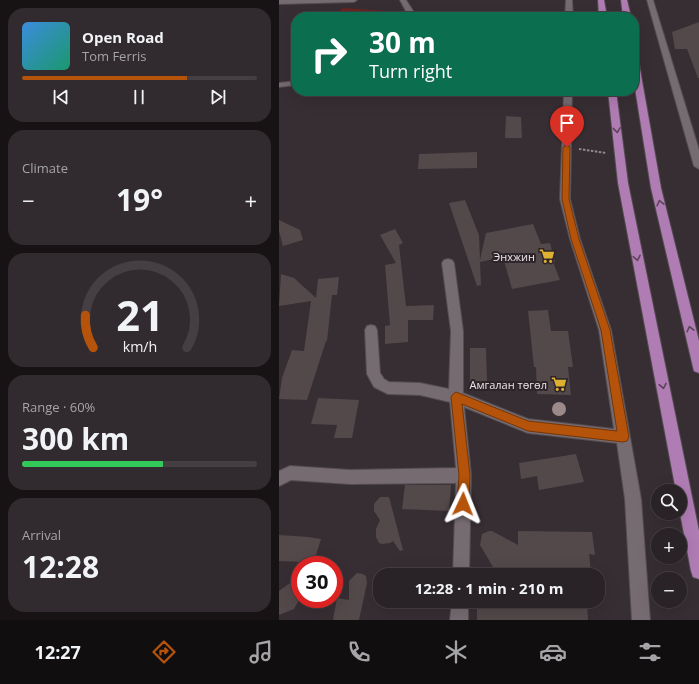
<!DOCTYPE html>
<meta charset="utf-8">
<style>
:root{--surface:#292226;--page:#312a2e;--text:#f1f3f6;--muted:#a5a4a7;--line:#453f43;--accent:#b45309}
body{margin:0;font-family:"Open Sans",sans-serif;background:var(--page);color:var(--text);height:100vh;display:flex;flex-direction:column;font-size:15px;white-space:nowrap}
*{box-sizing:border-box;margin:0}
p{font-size:13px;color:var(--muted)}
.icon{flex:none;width:22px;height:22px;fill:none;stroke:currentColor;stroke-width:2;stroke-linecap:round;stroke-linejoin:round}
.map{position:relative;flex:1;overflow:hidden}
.side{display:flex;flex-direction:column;gap:8px;padding:8px;background:#171315;width:279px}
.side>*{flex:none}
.guide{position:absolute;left:12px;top:12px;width:348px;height:84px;border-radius:16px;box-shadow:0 4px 16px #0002,0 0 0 1px var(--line);background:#0b6e4f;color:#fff;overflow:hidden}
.tools{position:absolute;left:372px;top:484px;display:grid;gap:8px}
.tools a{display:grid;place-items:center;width:36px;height:36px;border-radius:50%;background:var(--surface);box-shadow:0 4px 16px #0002,0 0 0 1px var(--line);font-size:20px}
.speed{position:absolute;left:12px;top:556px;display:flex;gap:8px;font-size:20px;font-weight:700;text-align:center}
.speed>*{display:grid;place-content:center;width:52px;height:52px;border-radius:50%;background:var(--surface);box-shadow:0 4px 16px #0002,0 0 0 1px var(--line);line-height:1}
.speed .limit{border:6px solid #d22;background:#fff;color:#111}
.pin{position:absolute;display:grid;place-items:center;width:34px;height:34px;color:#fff;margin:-41px -17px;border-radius:50% 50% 50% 0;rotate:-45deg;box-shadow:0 0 4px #0007}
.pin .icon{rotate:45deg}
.me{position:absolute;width:44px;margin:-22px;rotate:2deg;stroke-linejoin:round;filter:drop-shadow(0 0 3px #0008)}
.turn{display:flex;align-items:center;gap:14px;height:84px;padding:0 12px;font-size:18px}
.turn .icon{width:52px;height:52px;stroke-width:2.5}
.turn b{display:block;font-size:28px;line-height:34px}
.big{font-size:30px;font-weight:700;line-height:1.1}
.side .card{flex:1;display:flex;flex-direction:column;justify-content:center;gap:6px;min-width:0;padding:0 14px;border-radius:16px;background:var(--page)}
.side .dial{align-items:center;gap:0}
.dial svg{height:104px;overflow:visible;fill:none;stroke:var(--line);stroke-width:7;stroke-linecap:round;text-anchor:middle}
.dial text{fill:var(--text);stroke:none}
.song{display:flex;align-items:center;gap:12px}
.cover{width:48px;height:48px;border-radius:6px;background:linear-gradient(135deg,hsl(210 70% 55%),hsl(160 70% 35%))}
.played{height:4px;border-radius:2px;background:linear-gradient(90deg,var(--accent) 70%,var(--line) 70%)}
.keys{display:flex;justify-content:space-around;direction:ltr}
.heat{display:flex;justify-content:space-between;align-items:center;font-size:22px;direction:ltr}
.charge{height:6px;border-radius:3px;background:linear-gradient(90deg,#34c759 60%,var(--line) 0)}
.trip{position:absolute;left:94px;top:568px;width:232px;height:40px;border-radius:16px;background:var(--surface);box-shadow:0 4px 16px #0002,0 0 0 1px var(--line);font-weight:700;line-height:40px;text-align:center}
.tab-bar{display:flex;height:64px;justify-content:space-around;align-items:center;background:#100e0f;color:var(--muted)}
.tab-bar .icon{width:28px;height:28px}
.tab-bar .current{color:var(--accent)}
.tab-bar b{font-size:18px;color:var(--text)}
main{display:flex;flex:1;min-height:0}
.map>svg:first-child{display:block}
.green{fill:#6c2422}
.building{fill:#53484a}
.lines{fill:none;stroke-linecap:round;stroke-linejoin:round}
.minor-casing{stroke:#544c51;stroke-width:2}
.major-casing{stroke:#544c51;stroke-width:2}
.path{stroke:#918a8e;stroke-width:2;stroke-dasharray:2.5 1.5;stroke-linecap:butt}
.minor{fill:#756b70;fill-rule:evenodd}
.major{fill:#b07cb4;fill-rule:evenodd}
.tree{fill:#9c898a}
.oneway{stroke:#5b435a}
.route{fill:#b45309;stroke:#753606}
.labels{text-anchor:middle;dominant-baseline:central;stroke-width:4;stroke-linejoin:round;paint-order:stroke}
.poi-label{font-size:11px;fill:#ede7ea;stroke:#2d2429;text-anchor:end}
</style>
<main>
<section class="side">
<div class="card">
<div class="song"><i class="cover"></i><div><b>Open Road</b><p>Tom Ferris</p></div></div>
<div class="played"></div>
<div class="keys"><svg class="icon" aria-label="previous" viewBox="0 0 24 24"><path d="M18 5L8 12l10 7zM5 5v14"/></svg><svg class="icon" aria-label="pause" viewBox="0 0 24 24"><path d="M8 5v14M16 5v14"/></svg><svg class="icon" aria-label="next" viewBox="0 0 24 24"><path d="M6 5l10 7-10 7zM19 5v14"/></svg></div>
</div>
<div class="card"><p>Climate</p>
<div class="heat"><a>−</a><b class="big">19°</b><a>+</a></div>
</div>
<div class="card dial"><svg viewBox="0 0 100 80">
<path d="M14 69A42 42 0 1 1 86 69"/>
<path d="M14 69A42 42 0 0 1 8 44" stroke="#b45309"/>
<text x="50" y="56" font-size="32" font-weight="700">21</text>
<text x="50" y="72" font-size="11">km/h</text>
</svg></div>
<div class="card"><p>Range · 60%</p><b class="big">300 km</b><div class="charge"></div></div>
<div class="card"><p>Arrival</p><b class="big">12:28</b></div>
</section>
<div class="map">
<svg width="420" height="620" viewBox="0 0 420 620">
<rect width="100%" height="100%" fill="#372e33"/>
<polygon class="green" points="64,8 107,11 107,14 103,16 83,14 77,17 60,17 60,11"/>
<g class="building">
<polygon points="420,22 420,78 419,78 408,49 396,49 393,32"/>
<polygon points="227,116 242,117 243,138 226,138"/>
<polygon points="198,152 198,168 139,169 140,154"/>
<polygon points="186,200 200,235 201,260 207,233 254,224 262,244 271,243 276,262 274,262 281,280 233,289 224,257 201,262 202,285 198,286 170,203"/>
<polygon points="0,220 21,230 24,240 4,246 0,231"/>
<polygon points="116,229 124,243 120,245 127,306 155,305 154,320 129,320 129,342 106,344 106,326 111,325 106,265 117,263 101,235"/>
<polygon points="2,274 15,278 37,298 39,279 60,277 58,295 53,295 48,341 47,341 28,400 0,399 3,378 13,350 25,351 32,301 0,306"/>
<polygon points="269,310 272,331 289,331 294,367 289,367 292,395 258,394 257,367 255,367 249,311"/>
<polygon points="191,348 207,348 208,381 191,382"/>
<polygon points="39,398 80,400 73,438 55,438 58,425 32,424"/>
<polygon points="297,454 305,482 260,490 258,476 242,479 240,463"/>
<polygon points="126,485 172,485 170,511 123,509"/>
<polygon points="101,497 110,497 124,550 121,551 114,541 111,543 103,544 100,543 97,537 97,529 101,520 95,511 95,504"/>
<polygon points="210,531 213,531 239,545 239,531 313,532 316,555 310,554 312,571 305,571 305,575 199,575 199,572 217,572 201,545 203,534"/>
<polygon points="0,535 30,537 42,539 37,555 34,559 27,562 0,561"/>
<polygon points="78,573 84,574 87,576 88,583 80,620 54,620 58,598 70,600 70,581"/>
<polygon points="11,583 19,587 21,594 20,600 15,609 0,615 0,591"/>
<polygon points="198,601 308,601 309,620 198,620"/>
</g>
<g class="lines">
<g class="minor-casing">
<g id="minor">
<polygon points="0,0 78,0 75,2 0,4"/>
<polygon points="121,0 127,0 138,17 130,17"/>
<polygon points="287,0 293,0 294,17 286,17"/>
<polygon points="368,0 374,0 420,150 420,169 415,166"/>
<polygon points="17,81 17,85 0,87 0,83"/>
<polygon points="285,91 293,91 291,199 301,239 332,330 362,499 371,620 353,620 346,499 338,443 249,433 185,407 192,475 190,575 174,575 177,483 71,484 12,480 0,486 0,471 11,466 71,470 177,468 171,402 141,395 109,394 95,387 88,374 86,330 88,326 92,325 96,326 98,330 101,373 105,379 110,382 141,383 170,389 172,331 163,263 165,260 169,259 173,260 175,263 184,331 184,393 249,419 335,429 320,330 291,239 281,199"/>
<polygon points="173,601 189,601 189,620 171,620"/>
</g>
</g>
<g class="major-casing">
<g id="major">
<polygon points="319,0 325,0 328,17 320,17"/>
<polygon points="342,0 348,0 352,17 344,17"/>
<polygon points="355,56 359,58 382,188 420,341 420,373 415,371 414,367 372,188 355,82"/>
<polygon points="329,91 337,91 349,183 420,531 420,579 414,577 412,571 401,513 401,491 397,491 339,183"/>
</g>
</g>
<polyline class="path" points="300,149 327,153"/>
<use href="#minor" class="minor"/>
<use href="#major" class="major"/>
</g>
<circle class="tree" cx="280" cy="409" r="7"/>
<defs><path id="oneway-chevron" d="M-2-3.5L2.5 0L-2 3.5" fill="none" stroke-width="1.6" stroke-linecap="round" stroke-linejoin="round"/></defs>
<g class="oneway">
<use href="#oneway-chevron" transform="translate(338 130) rotate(84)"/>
<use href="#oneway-chevron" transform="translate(381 203) rotate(-103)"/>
<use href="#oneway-chevron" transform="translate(358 258) rotate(79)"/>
<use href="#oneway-chevron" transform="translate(411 329) rotate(-103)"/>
<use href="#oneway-chevron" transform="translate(384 386) rotate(79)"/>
</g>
<polygon class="route" points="288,145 291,147 290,199 300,239 331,330 350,437 348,441 344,442 249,431 183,404 191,475 190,504 188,508 184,509 180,508 178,504 180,475 172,397 174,394 177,392 249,421 338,431 322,330 292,239 283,199 284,147"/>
<defs>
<g id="supermarket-bare" transform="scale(1.2)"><path d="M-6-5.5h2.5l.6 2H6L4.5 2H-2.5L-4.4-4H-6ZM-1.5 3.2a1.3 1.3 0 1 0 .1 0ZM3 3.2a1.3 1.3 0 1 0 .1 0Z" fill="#deb133" stroke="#2d2429" stroke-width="2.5" paint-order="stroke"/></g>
</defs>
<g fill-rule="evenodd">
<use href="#supermarket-bare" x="268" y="256"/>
<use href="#supermarket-bare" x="280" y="384"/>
</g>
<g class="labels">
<g class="poi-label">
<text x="256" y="256">Энхжин</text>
<text x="268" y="384">Амгалан төгөл</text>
</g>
</g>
</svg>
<div class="tools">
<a><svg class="icon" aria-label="search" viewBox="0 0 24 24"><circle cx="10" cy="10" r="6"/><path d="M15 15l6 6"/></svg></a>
<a>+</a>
<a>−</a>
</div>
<div class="speed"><div class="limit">30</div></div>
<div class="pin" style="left:288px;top:147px;background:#d93025"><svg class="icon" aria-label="arrive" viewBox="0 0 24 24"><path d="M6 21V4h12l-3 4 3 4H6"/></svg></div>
<svg class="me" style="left:184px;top:504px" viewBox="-20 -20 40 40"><path d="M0-17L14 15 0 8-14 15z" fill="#b45309" stroke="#fff" stroke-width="4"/></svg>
<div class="trip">12:28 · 1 min · 210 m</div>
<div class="guide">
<div class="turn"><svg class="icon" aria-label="right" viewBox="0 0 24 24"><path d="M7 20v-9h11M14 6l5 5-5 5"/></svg><div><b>30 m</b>Turn right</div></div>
</div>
</div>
</main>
<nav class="tab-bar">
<b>12:27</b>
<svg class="icon current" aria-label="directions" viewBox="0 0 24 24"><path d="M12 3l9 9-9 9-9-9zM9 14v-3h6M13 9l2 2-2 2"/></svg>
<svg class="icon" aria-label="music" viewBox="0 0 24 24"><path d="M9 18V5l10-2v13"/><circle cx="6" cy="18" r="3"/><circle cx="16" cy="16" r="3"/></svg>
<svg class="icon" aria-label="phone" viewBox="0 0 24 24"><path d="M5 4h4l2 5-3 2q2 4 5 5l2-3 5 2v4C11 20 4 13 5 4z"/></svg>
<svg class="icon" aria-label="climate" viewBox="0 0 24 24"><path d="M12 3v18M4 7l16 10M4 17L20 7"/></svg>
<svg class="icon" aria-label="car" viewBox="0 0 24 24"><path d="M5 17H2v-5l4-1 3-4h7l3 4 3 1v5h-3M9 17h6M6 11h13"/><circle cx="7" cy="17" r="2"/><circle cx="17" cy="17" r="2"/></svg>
<svg class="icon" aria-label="filters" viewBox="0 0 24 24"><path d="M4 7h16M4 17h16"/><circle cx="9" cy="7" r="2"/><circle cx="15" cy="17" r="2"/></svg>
</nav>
